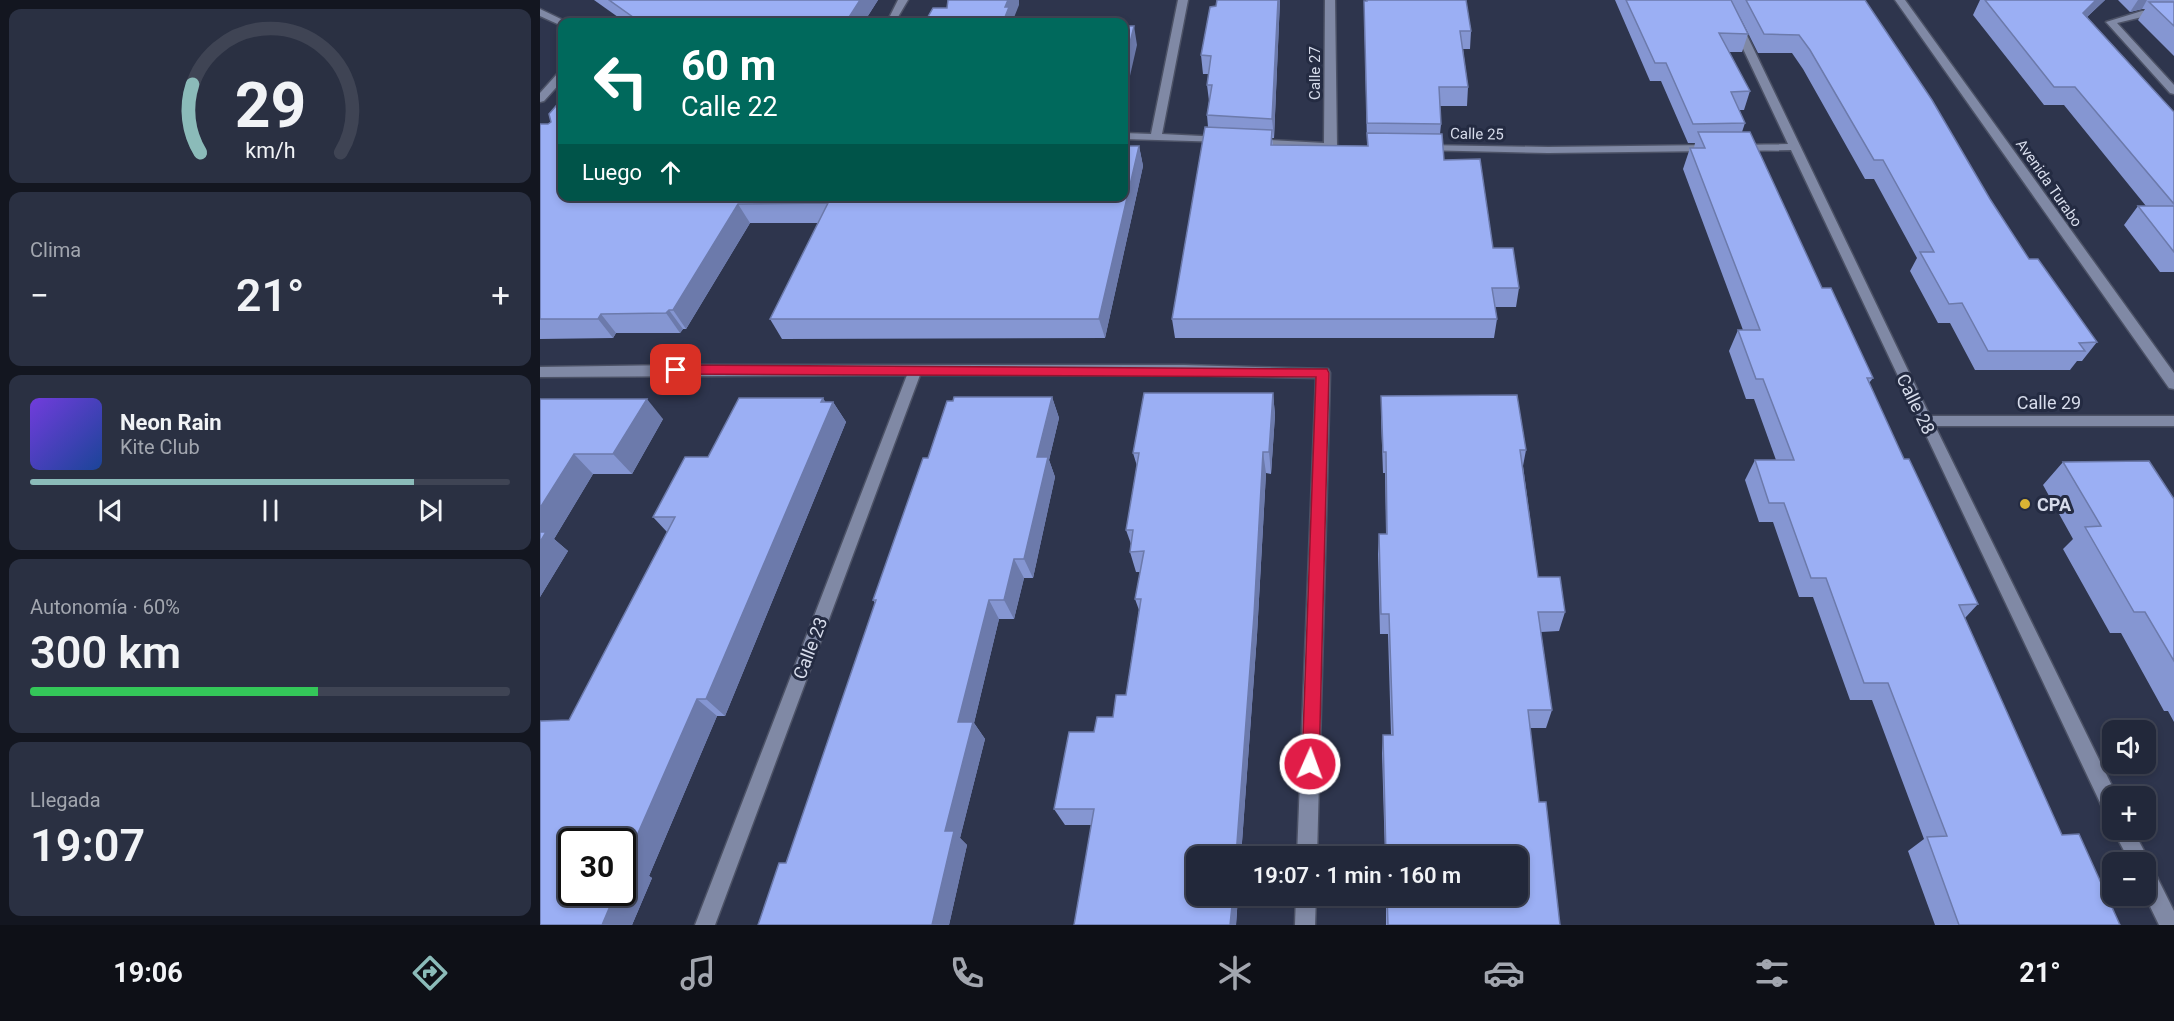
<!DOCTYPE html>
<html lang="es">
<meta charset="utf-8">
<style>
:root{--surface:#22283a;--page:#2a3042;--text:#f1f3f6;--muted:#a2a6af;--line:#3f4454;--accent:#8bbbb9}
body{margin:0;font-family:Roboto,sans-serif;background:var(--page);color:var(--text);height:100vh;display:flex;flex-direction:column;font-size:22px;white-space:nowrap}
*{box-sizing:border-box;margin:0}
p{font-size:20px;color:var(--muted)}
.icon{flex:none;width:33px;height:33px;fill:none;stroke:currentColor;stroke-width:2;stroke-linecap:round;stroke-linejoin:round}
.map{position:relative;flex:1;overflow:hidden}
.drawer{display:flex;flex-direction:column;gap:9px;padding:9px;background:#131620;width:540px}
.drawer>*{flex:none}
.top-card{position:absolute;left:18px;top:18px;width:570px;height:183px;border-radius:12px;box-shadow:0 3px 9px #0003,0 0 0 2px var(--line);background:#00695c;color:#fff;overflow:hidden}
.fabs{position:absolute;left:1562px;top:720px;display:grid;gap:12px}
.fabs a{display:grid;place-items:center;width:54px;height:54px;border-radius:12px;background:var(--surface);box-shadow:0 3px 9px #0003,0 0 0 2px var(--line);font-size:30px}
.speed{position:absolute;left:18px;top:828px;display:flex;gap:12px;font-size:30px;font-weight:700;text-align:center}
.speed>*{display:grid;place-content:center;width:78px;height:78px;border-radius:50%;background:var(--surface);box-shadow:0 3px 9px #0003,0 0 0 2px var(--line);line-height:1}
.speed .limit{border:3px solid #111;border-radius:9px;background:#fff;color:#111}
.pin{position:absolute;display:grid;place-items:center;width:51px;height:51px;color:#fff;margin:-26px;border-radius:12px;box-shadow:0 3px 9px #0006}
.me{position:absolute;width:66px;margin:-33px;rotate:2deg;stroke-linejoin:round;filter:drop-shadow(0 0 4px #0008)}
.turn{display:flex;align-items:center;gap:21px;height:126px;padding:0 24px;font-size:27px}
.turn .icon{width:78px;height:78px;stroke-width:2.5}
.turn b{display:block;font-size:42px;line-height:51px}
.then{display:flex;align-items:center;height:57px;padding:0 24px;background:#0003;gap:12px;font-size:22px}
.big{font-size:45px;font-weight:600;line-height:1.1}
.drawer .widget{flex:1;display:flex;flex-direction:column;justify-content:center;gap:9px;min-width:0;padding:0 21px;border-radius:12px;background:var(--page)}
.drawer .dial{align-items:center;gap:0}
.dial svg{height:156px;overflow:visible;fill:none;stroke:var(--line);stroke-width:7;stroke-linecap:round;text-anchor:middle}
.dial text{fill:var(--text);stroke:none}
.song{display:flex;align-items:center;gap:18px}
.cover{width:72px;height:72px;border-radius:9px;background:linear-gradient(135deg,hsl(260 70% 55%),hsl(220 70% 35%))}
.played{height:6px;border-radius:3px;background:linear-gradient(90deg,var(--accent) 80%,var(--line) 80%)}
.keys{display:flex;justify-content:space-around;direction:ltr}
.heat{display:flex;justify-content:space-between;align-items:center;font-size:33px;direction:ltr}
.charge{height:9px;border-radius:4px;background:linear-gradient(90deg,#34c759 60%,var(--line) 0)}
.trip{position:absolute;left:646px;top:846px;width:342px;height:60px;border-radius:12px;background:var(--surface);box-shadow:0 3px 9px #0003,0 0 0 2px var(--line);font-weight:600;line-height:60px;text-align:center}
.tabs{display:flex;height:96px;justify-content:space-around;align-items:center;background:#0e1017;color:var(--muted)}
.tabs .icon{width:42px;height:42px}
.tabs .selected{color:var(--accent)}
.tabs b{font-size:27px;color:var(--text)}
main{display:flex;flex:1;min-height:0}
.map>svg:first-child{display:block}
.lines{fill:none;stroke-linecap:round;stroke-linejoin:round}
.minor-casing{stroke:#4c5266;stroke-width:3}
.minor{fill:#8089a5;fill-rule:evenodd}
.wall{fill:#8596d2}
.shaded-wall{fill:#6c7aab}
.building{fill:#9baff4;stroke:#6c7aab;stroke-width:1.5}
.route{fill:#e11d48;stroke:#92132f;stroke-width:1.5}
.poi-dot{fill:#d9b334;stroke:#242b42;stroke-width:2}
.labels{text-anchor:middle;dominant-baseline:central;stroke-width:6;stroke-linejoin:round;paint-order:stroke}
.far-street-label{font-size:15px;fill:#d7dceb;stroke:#242b42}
.street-label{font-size:18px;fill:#d7dceb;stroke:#242b42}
.poi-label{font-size:18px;font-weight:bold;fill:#d7dceb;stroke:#242b42;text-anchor:start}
</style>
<main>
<section class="drawer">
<div class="widget dial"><svg viewBox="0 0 100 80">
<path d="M14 69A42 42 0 1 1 86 69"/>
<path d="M14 69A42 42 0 0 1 10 34" stroke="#8bbbb9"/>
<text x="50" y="56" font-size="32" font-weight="700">29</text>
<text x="50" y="72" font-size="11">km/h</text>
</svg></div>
<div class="widget"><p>Clima</p>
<div class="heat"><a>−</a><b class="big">21°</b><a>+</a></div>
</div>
<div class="widget">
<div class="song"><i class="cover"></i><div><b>Neon Rain</b><p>Kite Club</p></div></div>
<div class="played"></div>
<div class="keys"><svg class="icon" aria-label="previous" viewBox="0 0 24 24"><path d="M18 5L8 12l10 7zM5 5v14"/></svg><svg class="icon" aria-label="pause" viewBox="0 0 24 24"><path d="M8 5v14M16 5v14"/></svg><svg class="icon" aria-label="next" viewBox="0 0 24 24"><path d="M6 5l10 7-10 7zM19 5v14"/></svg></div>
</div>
<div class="widget"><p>Autonomía · 60%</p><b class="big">300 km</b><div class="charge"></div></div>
<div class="widget"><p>Llegada</p><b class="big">19:07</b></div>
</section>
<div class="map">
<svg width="1634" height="925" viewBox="0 0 1634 925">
<rect width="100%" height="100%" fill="#2e354d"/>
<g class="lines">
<g class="minor-casing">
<g id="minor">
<polygon points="358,0 368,0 355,22 347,22"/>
<polygon points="638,0 648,0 622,134 681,137 687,140 685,142 584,139 584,133 611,134"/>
<polygon points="785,0 795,0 797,147 790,150 710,144 710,140 714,139 784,143"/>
<polygon points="1180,0 1190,0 1390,416 1634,416 1634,426 1395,426 1577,796 1572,796 1572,816 1565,813 1251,150 1196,151 1190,148 1196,145 1248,144"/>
<polygon points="1355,0 1365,0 1634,373 1634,389 1629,388"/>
<polygon points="0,9 25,21 26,22 22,22 22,26 0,16"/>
<polygon points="1602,11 1634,11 1634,17 1602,17 1577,23 1634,85 1634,94 1630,93 1566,22"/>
<polygon points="22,72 22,81 4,101 0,102 0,93 18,73"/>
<polygon points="884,145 1008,147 1172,145 1178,148 1172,151 1008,153 880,150 880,146"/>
<polygon points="136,365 644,365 788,369 790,373 777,856 757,856 776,378 644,375 380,375 175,925 155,925 367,375 0,377 0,367"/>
<polygon points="1573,830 1593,830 1610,862 1608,865 1612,867 1634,911 1634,925 1619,925 1605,896 1605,862 1590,862"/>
<polygon points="756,896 776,896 775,925 755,925"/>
</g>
</g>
<use href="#minor" class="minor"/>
</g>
<g class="wall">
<polygon points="54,0 338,0 324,22 85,22"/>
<polygon points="677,0 740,0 734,138 732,138 733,145 827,146 824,1 826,1 826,0 926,0 931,31 930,49 923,49 928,87 927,106 900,106 901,124 900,134 904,160 953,248 979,288 976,307 955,307 957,319 954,338 635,338 632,319 668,127 667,115 669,101 667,85 669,74 663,74 661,55 676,6"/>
<polygon points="1075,0 1325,0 1450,199 1489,259 1557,342 1542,361 1537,361 1530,370 1435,370 1410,323 1398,323 1370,271 1377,258 1334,179 1325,179 1263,69 1252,53 1218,53 1199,15 1208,34 1202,52 1189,52 1210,91 1204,110 1199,110 1205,123 1202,132 1282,288 1333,378 1329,383 1364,459 1438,604 1425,618 1522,835 1580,925 1395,925 1368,851 1384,839 1332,700 1310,700 1273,597 1259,597 1233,522 1219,522 1205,480 1215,460 1236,460 1214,399 1206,399 1189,351 1198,330 1203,330 1143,169 1150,148 1154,148 1155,143 1148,143 1121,81 1110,81"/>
<polygon points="1440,0 1565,0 1547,17 1634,112 1634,272 1620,272 1584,225 1598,206 1606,206 1524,105 1504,105 1433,15"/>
<polygon points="1578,0 1634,0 1634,56 1598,20 1605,9 1602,9 1590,12"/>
<polygon points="0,124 8,124 22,196 599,146 603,166 565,338 242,339 230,319 279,223 210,223 146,329 143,329 140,333 76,333 73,338 0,339"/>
<polygon points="733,393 735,415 731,474 726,473 717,635 701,856 657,856 657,896 698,896 696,925 551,825 525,825 514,809 554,732 573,717 586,695 599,610 595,599 600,572 596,572 590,552 591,544 586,530 597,466 593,453"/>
<polygon points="841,396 986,450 983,466 998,577 1025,612 1019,631 1001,632 1012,710 1006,728 990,728 999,802 1020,925 846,925 846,896 978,896 978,856 845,856 842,753 843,735 851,735 848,634 840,634 838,554 839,534 846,534 845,473 843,473 841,418"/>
<polygon points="512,397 519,418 509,460 515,477 493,578 484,578 474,619 459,619 434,723 445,739 420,838 427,845 409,925 218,925 246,863 335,603 333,600 388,458"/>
<polygon points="283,398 285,402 293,402 306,422 185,716 177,716 109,876 112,878 92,925 0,925 29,720 127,532 113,517 168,457"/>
<polygon points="0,399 123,419 92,474 53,474 14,539 28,551 0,597"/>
<polygon points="1523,462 1634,499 1634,722 1628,711 1624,711 1581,633 1570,633 1523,549 1533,539 1503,485"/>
</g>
<g class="shaded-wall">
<polygon points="320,0 338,0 324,22 306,22"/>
<polygon points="468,0 479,0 479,5 473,20 473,22 463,22 465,7"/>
<polygon points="738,0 740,0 734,138 732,119"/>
<polygon points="1556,0 1565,0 1532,31 1543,13"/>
<polygon points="1598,0 1607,0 1602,9 1590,12"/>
<polygon points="594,26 597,45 584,102 584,68"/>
<polygon points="599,146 603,166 565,338 559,319"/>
<polygon points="198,204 210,223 146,329 133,310"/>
<polygon points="129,310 143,329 140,333 126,313"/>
<polygon points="61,314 76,333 73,338 58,319"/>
<polygon points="733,393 735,415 731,474 729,452"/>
<polygon points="512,397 519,418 509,460 515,477 493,578 484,559 497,457"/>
<polygon points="283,398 290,410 293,402 306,422 185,716 166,699"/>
<polygon points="107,399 123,419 92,474 73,454"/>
<polygon points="723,452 726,473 717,635 701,856 696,856"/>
<polygon points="34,454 53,474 14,539 28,551 0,597 0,508"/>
<polygon points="474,559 484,578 474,619 464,600"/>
<polygon points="449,600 459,619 434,723 445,739 420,838 427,845 409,925 392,925 405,831 418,722"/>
<polygon points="157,699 177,716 109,876 112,878 92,925 62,925 76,892 82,892 82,878 84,865"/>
<polygon points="693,896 698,896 696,925 690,925"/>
</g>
<g class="building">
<polygon points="69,0 320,0 306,22 100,22"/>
<polygon points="408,0 468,0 465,7 469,7 463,22 385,22 393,8 407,8"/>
<polygon points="677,0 738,0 732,119 667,115 672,85 667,85 671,56 661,55 670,7 676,6"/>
<polygon points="827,0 926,0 931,31 920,31 928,87 899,87 901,124 827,123 824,1 827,1"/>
<polygon points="1086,0 1191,0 1208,34 1179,33 1210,91 1191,92 1205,123 1153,124 1126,63 1115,63"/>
<polygon points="1206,0 1325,0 1392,100 1450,199 1489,259 1498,259 1557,342 1539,343 1545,351 1448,351 1422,303 1409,304 1380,252 1394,252 1343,160 1334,160 1270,50 1259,35 1224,34"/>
<polygon points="1445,0 1556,0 1543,13 1634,112 1634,204 1535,87 1514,87"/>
<polygon points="1609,2 1634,2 1634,26"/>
<polygon points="584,26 594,26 584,68"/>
<polygon points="22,99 22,196 584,196 584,146 599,146 559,319 230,319 288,203 198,204 133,310 129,310 126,313 61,314 58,319 0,319 0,124 8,124 11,122 9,114"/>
<polygon points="665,127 732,130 731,145 828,146 827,133 902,134 904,160 940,159 953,248 973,248 979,288 952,288 957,319 632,319"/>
<polygon points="1158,132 1210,132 1282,288 1291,288 1333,378 1327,378 1364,459 1369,459 1438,604 1419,605 1522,835 1539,834 1580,925 1419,925 1387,837 1407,836 1348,683 1324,683 1286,578 1271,578 1244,503 1229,503 1215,460 1254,460 1223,379 1216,379 1198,330 1220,330 1150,148 1165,148"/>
<polygon points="1598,206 1634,206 1634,252"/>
<polygon points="604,393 733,393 729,452 723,452 714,615 696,856 657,856 657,896 693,896 690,925 534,925 554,809 514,809 529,732 554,732 557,717 573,717 576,695 586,695 601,599 595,599 604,551 590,552 593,530 586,530 599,453 593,453"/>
<polygon points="977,395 986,450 980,450 998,577 1020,577 1025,612 998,612 1012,710 988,710 999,802 1006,802 1020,925 848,925 847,896 978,896 978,856 846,856 843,735 853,735 849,614 841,614 839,534 847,534 846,452 843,452 841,396"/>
<polygon points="414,397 512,397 497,457 508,457 484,559 474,559 464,600 449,600 418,722 433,722 405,831 414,831 392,925 218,925 239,863 246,863 336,600 333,600 383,458 388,458 407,401 413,401"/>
<polygon points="199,398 283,398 281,402 293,402 166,699 157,699 84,865 88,865 82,878 82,842 32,842 32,892 76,892 62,925 0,925 0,721 29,720 135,517 113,517 145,457 168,457"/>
<polygon points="0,399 107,399 73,454 34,454 0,508"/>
<polygon points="1609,461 1634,499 1634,661 1605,612 1594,612 1545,527 1561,526 1523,462"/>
<polygon points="0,532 6,532 0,542"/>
</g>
<polygon class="route" points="136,365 787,369 789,373 779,764 776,770 770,772 764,770 762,764 776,377 136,374 130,370"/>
<circle class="poi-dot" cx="1485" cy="504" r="6"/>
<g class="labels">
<g class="far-street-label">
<text transform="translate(775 73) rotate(-90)">Calle 27</text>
<text transform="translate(937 134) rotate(1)">Calle 25</text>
<text transform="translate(1509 183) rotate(55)">Avenida Turabo</text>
</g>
<g class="street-label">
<text x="1509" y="402">Calle 29</text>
<text transform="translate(1376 404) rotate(64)">Calle 28</text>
<text transform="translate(270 648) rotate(-69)">Calle 23</text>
</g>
<g class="poi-label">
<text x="1497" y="504">CPA</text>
</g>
</g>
</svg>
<div class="fabs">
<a><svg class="icon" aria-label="sound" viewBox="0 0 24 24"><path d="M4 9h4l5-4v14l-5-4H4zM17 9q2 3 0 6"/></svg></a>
<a>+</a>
<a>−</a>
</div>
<div class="speed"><div class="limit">30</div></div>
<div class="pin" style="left:136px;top:370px;background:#d93025"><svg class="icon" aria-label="arrive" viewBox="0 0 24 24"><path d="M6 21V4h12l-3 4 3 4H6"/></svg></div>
<svg class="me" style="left:770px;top:764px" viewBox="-20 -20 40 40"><circle r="17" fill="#e11d48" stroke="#fff" stroke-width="3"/><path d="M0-11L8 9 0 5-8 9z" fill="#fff"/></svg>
<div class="trip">19:07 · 1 min · 160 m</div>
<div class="top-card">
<div class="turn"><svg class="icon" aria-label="left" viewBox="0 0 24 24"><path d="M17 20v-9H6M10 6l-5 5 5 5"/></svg><div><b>60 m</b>Calle 22</div></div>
<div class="then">Luego<svg class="icon" aria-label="ahead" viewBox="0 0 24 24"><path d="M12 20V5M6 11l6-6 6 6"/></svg></div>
</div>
</div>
</main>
<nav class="tabs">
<b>19:06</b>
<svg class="icon selected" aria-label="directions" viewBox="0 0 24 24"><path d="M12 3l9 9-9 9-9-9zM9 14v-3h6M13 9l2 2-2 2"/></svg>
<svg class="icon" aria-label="music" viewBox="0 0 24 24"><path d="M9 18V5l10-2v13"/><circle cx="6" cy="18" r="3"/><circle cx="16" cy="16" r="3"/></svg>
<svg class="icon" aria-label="phone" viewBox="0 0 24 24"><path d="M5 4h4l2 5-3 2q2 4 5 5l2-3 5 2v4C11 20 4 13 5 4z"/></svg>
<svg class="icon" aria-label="climate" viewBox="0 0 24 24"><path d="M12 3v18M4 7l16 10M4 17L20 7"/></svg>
<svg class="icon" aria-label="car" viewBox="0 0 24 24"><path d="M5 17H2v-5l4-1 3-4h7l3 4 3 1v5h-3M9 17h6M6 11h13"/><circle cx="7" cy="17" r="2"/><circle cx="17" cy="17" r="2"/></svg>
<svg class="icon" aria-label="filters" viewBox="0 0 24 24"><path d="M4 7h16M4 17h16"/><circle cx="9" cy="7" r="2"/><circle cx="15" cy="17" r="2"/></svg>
<b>21°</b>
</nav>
